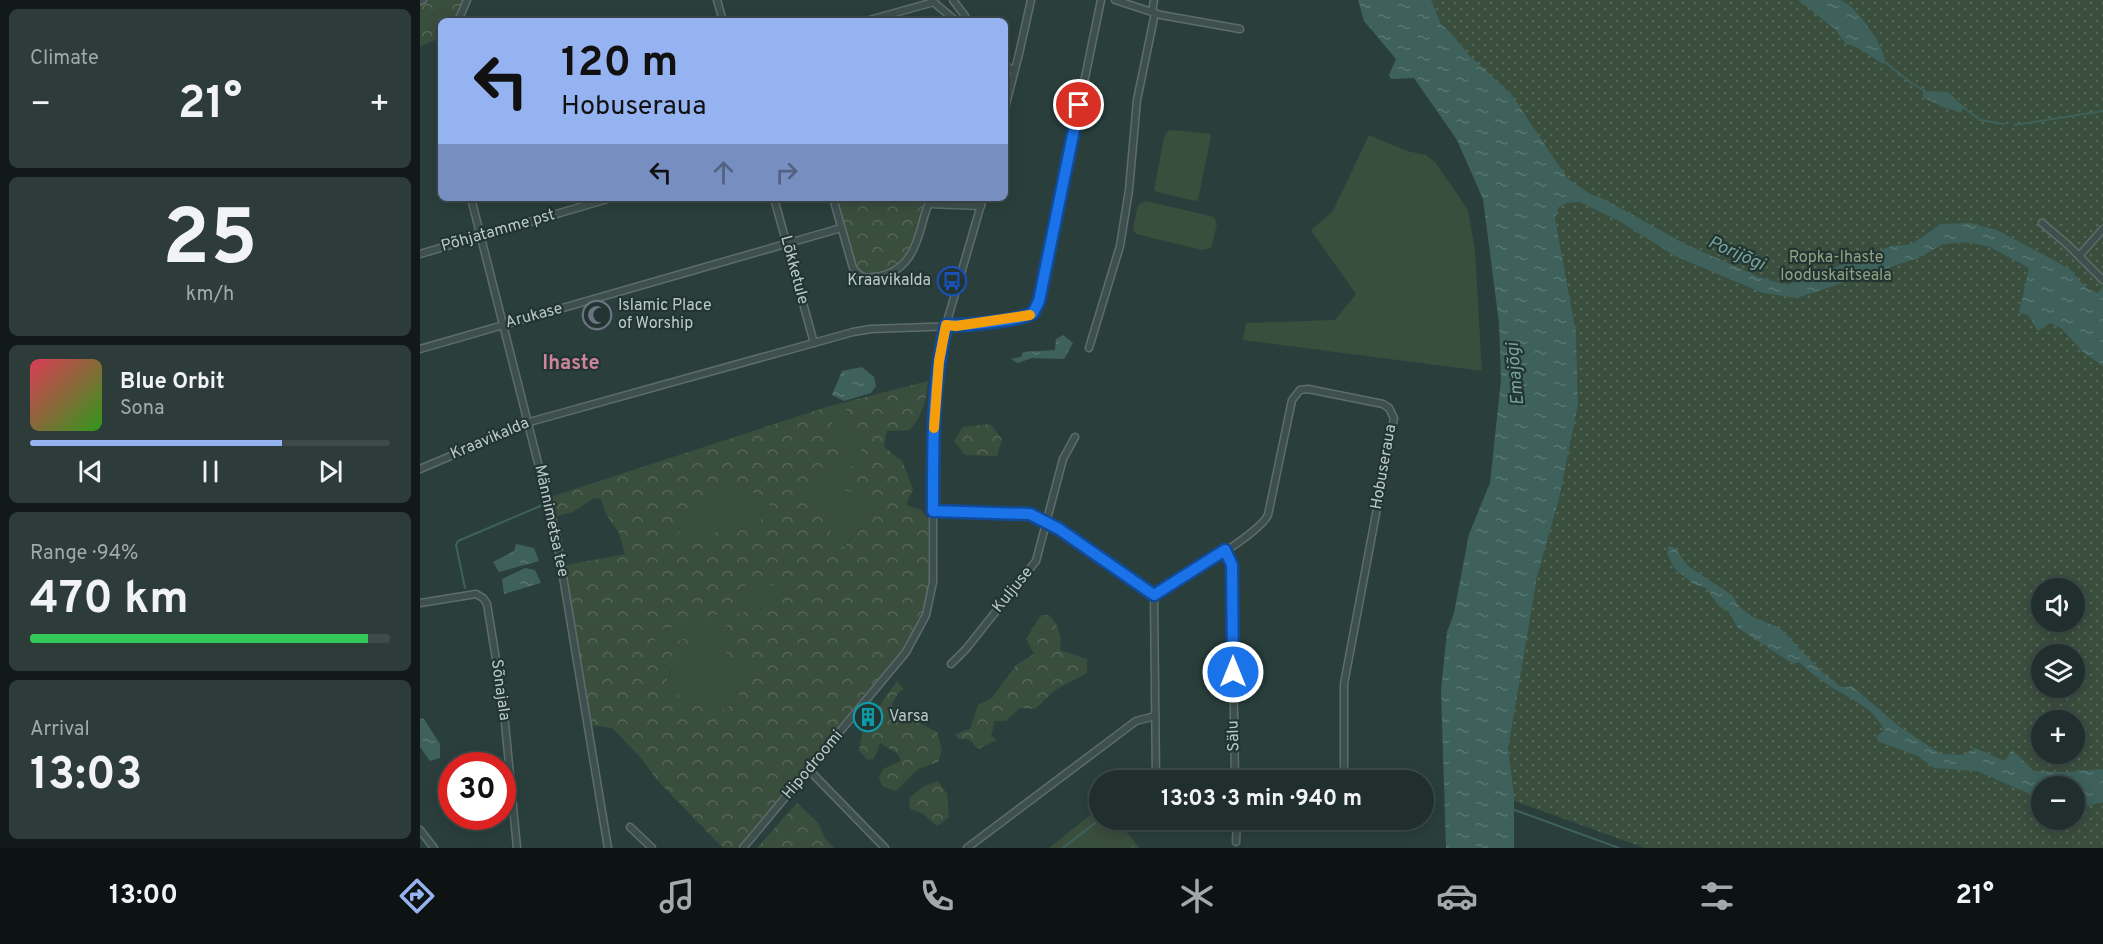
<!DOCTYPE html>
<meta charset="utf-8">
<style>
:root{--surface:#202f2d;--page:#2d3b39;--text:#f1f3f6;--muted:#a2a9aa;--line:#3d4a49;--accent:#95b2f1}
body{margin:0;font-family:Overpass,sans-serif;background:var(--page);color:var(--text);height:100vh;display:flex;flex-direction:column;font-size:22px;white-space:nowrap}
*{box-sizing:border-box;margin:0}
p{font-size:20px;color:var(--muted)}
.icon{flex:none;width:33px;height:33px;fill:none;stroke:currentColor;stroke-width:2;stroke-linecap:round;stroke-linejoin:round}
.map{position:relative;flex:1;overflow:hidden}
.panel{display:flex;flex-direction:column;gap:9px;padding:9px;background:#121a19;width:420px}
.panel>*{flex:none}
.guide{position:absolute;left:18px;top:18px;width:570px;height:183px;border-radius:9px;box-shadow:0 3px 15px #0003,0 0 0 2px var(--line);background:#95b2f1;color:#111;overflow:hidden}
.buttons{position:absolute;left:1611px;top:578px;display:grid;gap:12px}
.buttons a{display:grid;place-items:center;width:54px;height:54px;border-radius:50%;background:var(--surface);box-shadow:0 3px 15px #0003,0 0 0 2px var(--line);font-size:30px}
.speed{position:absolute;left:18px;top:752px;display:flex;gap:12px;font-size:30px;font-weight:700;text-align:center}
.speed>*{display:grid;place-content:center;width:78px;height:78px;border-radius:50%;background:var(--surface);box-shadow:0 3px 15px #0003,0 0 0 2px var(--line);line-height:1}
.speed .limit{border:9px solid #d22;background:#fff;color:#111}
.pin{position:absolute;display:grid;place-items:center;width:51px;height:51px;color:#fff;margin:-26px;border:3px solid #fff;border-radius:50%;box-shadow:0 2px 6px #0007}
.me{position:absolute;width:66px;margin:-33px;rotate:0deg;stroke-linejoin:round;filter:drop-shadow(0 0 4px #0008)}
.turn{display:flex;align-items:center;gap:21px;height:126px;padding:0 24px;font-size:27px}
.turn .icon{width:78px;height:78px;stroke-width:2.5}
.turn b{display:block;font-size:42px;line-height:51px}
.lanes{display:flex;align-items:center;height:57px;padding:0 24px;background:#0003;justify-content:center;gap:30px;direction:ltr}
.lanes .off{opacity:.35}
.big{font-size:45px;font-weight:700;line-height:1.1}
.panel .tile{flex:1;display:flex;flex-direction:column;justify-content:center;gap:9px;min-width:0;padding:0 21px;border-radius:9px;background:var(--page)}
.panel .dial{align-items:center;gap:0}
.dial b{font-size:78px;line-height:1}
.song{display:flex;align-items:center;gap:18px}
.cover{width:72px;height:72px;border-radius:9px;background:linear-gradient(135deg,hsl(350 70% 55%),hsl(110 70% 35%))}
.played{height:6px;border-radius:3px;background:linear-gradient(90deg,var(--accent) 70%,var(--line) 70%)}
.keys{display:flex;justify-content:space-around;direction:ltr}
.heat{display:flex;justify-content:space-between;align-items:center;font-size:33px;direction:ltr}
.charge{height:9px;border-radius:4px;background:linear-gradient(90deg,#34c759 94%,var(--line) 0)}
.trip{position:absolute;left:669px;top:770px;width:345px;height:60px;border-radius:30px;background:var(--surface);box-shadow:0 3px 15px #0003,0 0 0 2px var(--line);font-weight:700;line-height:60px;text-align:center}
.menu{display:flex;height:96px;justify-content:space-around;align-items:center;background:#0d1312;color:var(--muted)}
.menu .icon{width:42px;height:42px}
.menu .current{color:var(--accent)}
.menu b{font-size:27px;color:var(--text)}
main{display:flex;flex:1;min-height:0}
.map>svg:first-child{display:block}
.grass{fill:#3a4e3e}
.forest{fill:url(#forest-crowns);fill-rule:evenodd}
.park{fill:url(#park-dots);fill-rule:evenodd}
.water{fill:url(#water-ripples)}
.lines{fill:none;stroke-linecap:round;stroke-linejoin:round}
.stream{stroke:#3e615c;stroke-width:2}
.street-casing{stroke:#5c6d6b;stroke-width:9}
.street{stroke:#3e4f4d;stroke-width:6}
.route-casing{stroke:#114b97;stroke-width:15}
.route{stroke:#1a73e8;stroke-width:10}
.slow{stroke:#f59e0b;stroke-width:10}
.labels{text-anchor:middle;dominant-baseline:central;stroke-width:4.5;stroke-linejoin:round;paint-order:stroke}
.street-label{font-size:16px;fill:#bbcac8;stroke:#223532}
.park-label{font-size:16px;fill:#92a183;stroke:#223532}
.poi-label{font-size:16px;fill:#bbcac8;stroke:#223532;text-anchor:start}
.water-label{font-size:18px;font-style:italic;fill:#78a49d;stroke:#223532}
.quarter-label{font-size:20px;font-weight:bold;fill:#ce849a;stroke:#223532}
</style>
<main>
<section class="panel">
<div class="tile"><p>Climate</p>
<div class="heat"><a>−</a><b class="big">21°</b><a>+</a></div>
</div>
<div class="tile dial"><b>25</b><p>km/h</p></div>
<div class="tile">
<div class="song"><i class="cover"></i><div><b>Blue Orbit</b><p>Sona</p></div></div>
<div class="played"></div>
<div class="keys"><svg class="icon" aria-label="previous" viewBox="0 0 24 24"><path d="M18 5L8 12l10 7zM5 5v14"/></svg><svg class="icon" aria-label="pause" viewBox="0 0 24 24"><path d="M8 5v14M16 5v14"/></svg><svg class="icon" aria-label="next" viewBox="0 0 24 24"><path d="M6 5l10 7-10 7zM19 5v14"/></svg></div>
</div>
<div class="tile"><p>Range · 94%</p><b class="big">470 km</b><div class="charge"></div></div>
<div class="tile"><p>Arrival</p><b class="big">13:03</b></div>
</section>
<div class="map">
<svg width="1683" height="848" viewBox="0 0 1683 848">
<defs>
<pattern id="forest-crowns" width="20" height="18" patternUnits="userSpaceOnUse" patternTransform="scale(1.5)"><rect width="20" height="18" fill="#3a4e3e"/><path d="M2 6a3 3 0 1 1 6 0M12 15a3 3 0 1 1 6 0" fill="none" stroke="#556658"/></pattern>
<pattern id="park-dots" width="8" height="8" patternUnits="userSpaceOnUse" patternTransform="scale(1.5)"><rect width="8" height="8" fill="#3a4e3e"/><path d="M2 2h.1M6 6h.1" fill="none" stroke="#556658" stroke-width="1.8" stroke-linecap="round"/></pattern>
<pattern id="water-ripples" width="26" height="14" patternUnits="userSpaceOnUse" patternTransform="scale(1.5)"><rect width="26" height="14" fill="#3e615c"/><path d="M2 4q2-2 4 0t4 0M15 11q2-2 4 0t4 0" fill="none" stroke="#587672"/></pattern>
</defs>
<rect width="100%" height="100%" fill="#2a3f3c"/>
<g class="grass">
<polygon points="754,130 790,134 791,136 778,200 775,201 737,192 734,190 744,137 748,131"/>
<polygon points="949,135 987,151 1006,155 1016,163 1048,210 1055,251 1062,371 823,340 826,323 915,320 936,294 891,230 913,211"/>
<polygon points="726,201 794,217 797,224 791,248 782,250 716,234 713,229 718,205"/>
<path d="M422,403L439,432L441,451L430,469L453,498L456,511L423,547L411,533L409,516L375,492L420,465L425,456C410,441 412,425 413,405Z"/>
<polygon points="305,483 323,486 351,506 344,513 336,530 321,521 311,522 289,536 271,543 256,536 279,500"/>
<path d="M372,585L350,606L318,614L312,660L334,658V665L319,675C321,696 322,698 304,711C281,707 260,702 246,683L266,638L239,648L229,628L276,626L321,586Z"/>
<polygon points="679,808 680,819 695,819 720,848 629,848"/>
</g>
<g class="forest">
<polygon points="0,0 44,0 35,21 21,21 21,38 0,46"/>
<polygon points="415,198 508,198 491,255 468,273 449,277 436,270"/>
<path d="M508,381C506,404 504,411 490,430L467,431L464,447L482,461L493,489L486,505L501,510L508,518L509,584L502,615L489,641L317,848H303L237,780L221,758L192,728L170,725L141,566L205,554L199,533L186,514L181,499L174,498L153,512L132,517L127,498L413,405C412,426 410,442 426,456L420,465L376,492L389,494L400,504L409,516L411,533L424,547L456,511L453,498L424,490L430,469L441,451L439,432L422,403ZM305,483L323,486L351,506L344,513L336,530L321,521L311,522L289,536L271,543L257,536L279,500ZM372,585L350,606L317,614L302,631L305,651L312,660L334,659V665L319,675C321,695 321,699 304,710C281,707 261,702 246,683L251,670L271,660L272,642L266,638L239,648L230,629L275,626L318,604L321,586Z"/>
<polygon points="570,424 582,439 577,456 545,455 534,441 543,427"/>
<path d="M621,615H629C639,627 642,634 640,650L667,659V673L635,690L615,709L600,708L586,721H575L571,736L577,740L558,749L549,739H539L535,734L550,729L558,705L572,698L596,665L614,654L606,639Z"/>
<polygon points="477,681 484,689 478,693 472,704 473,709 517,732 522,750 518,762 498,769 476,791 462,786 459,777 463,769 481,761 478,754 460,743 454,759 447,760 439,751 443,729"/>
<polygon points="518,781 527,794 529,817 517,826 502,813 490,809 489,798 504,786"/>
<polygon points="377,803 398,823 405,838 414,848 337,848"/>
</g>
<path class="park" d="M1011,0H1683V848H1225L1094,801L1088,749L1098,686L1117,577L1139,499L1158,405L1156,332L1135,218L1139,207L1050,56L1031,33L1021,24ZM1622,588H1654V621H1622ZM1622,654H1654V687H1622ZM1622,720H1654V753H1622ZM1622,786H1654V819H1622Z"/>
<g class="water">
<path d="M938,0H1011L1021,24L1031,33L1050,56L1091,94L1148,179L1170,194L1186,200L1265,244L1339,277L1367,285L1472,246L1492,244L1521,224L1550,223L1577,230L1648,268C1662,279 1660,288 1678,293L1683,286V366L1664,353L1641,328L1630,323L1618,331L1608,315L1599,313L1609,268L1570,247L1547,242L1523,244L1498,258L1377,298L1343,293L1255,256L1201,222L1160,202L1147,203L1139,207L1135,218L1156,332L1158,405L1139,499L1117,577L1088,749L1094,795V848H1026L1021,690L1027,632L1034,613L1049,534L1070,483L1081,380L1079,323L1063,199L1037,140L994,78L971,79L969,75L976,59L944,21Z"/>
<path d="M1378,0C1389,0 1412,0 1420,0C1438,7 1463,45 1466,63L1463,64L1438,48L1425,43L1415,29Z"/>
<polygon points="1503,91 1528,92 1544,107 1541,112 1525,108 1503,97"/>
<polygon points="643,335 653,343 644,359 612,358 598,363 591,359 601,357 603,352 635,350 636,339"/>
<polygon points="442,367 454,377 456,386 451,393 424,401 412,395 422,371"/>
<polygon points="96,544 114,548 119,561 79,572 73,562 94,551"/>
<path d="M1249,546L1255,548L1268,566L1312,595L1319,606L1331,616L1361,629L1402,672L1421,687H1433L1480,727L1521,754L1543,755L1555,748L1585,761L1592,750L1614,771L1647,772L1683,769V802L1668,806L1655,791L1654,786H1622L1621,794H1610L1557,771L1514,768L1498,756L1459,742L1456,737L1464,730C1454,706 1425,697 1405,683C1396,677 1387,669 1379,662L1373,664L1318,628L1309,612L1299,606L1286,588L1273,584L1254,568L1247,553Z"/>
<polygon points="105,568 115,570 121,583 84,594 82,579"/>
<polygon points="0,718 4,719 20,744 20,758 10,761 0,747"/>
</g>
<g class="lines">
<g class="stream">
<polyline points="1466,63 1490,82 1505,91"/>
<polyline points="1543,107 1560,120 1584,124"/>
<polyline points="1595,125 1683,111"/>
<polyline points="45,588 36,545 38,541 125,504"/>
<polyline points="1092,809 1199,848"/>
<polyline points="690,819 696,825"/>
<polyline points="712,846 714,848"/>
<polyline points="643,848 680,819"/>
</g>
<g class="street-casing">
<g id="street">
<polyline points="297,0 303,21"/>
<polyline points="511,0 536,21"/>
<polyline points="533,0 545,16 541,21"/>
<polyline points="695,0 741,15 820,29"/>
<polyline points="0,1 3,0"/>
<polyline points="732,12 734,0"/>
<polyline points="38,21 47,0"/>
<polyline points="446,21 514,2"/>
<polyline points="585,65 594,71"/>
<polyline points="585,108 599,54 611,0"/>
<polyline points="51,198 136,534 188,848"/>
<polyline points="354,198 394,343"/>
<path d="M413,198L433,268C439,276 444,279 454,277C486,274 496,249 503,221C505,213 508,206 510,198"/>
<polyline points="509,204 561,206"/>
<polyline points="1622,223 1648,245 1683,280"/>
<polyline points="0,254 191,198"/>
<polyline points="1659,256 1683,229"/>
<polyline points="669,348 700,246 709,190 717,100 735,13"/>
<polyline points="0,349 421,228"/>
<polyline points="0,469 113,421 433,332 451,329 536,326 608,316 613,313 619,301 681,0"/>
<polyline points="513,511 610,514 639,529 734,595"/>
<polyline points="805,550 812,565 812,580 815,780"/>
<polyline points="0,603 56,594 63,598 67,604 83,702 97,848"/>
<polyline points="531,664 546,649 616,561 643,459 655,437"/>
<polyline points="389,770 465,848"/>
<path d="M736,780L734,595C758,580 838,536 848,515L872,400L880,390L888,389L963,404L969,408L974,418L924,684V780"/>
<polyline points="739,819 744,825 753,827 907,823 920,819"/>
<polyline points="210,827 232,848"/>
<polyline points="0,830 14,848"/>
<polyline points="816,842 817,819"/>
<polyline points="323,848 486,652 506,615 513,582 513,439 519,361 526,325 563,198"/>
<polyline points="547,848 716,721 735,716"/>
</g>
</g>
<use href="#street" class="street"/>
</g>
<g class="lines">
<g class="route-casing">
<path id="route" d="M659,105L619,301L613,313C598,321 544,326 526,325C512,386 513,448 513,511L610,514L639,529L734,595L805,550L812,565L813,672"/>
</g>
<use href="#route" class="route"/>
<polyline class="slow" points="514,428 519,361 526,325 536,326 610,315"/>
</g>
<defs>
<g id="bus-ring" transform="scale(1.5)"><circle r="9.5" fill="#223532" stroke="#1a4fb4" stroke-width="1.5"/><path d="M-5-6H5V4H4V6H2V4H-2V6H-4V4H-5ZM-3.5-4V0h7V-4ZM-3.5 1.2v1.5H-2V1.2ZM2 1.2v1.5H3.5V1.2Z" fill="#1a4fb4"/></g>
<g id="mosque-ring" transform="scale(1.5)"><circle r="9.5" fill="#223532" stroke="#6b7280" stroke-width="1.5"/><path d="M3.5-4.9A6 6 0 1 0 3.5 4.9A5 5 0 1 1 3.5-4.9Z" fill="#6b7280"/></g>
<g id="building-ring" transform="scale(1.5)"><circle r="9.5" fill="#223532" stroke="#0f9aa8" stroke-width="1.5"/><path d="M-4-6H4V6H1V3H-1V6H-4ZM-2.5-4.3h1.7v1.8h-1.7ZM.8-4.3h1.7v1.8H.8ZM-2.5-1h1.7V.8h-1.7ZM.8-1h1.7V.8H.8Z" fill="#0f9aa8"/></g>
</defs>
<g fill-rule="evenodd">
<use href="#bus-ring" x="532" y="281"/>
<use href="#mosque-ring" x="177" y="315"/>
<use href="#building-ring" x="448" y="717"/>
</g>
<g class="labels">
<g class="street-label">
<text transform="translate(78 231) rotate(-16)">Põhjatamme pst</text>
<text transform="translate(374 270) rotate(75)">Lõkketule</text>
<text transform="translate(114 316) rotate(-15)">Arukase</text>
<text transform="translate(70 439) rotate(-23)">Kraavikalda</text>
<text transform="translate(964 467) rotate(-80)">Hobuseraua</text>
<text transform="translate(131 521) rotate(78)">Männimetsa tee</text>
<text transform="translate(593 590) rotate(-51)">Kuljuse</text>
<text transform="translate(80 690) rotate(82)">Sõnajala</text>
<text transform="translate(814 736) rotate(-92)">Sälu</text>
<text transform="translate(393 765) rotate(-50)">Hipodroomi</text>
</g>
<g class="park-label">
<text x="1416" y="258">Ropka-Ihaste<tspan x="1416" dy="18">looduskaitseala</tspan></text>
</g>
<g class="poi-label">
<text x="511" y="281" text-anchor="end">Kraavikalda</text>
<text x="198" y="306">Islamic Place<tspan x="198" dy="18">of Worship</tspan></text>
<text x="469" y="717">Varsa</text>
</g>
<g class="water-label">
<text transform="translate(1316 254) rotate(24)">Porijõgi</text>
<text transform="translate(1096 374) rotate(-95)">Emajõgi</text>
</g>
<g class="quarter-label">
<text x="151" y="364">Ihaste</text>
</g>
</g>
</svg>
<div class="buttons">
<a><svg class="icon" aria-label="sound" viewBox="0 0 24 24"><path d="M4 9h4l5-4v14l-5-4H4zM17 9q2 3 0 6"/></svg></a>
<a><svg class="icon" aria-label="layers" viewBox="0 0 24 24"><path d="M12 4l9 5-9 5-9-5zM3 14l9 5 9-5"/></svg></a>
<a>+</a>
<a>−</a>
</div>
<div class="speed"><div class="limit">30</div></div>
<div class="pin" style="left:659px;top:105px;background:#d93025"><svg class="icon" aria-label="arrive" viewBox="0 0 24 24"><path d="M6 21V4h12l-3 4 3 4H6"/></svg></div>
<svg class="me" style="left:813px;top:672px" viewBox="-20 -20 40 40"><circle r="17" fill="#1a73e8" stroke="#fff" stroke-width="3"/><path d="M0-11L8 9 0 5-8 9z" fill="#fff"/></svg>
<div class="trip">13:03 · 3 min · 940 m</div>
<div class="guide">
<div class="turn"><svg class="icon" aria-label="left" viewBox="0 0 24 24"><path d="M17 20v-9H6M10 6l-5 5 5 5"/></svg><div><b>120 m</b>Hobuseraua</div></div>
<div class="lanes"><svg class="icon" aria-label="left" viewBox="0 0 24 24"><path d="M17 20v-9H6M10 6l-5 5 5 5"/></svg><svg class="icon off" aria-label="ahead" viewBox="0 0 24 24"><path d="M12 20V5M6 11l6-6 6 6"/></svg><svg class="icon off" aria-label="right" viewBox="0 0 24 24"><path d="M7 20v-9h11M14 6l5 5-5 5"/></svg></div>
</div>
</div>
</main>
<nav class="menu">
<b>13:00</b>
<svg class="icon current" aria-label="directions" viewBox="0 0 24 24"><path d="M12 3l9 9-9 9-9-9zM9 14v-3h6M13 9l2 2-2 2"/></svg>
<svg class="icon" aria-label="music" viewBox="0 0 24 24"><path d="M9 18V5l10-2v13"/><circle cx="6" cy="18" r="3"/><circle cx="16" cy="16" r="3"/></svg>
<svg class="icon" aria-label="phone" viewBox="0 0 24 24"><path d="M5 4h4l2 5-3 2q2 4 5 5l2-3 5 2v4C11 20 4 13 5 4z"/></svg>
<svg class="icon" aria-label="climate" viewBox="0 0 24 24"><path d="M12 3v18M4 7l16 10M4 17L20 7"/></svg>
<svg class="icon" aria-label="car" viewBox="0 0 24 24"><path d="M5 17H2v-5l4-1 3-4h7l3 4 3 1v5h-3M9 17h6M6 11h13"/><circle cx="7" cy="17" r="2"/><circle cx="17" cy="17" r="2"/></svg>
<svg class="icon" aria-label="filters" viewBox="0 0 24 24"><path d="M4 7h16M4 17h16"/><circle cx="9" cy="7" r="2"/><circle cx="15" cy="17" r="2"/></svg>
<b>21°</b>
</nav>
